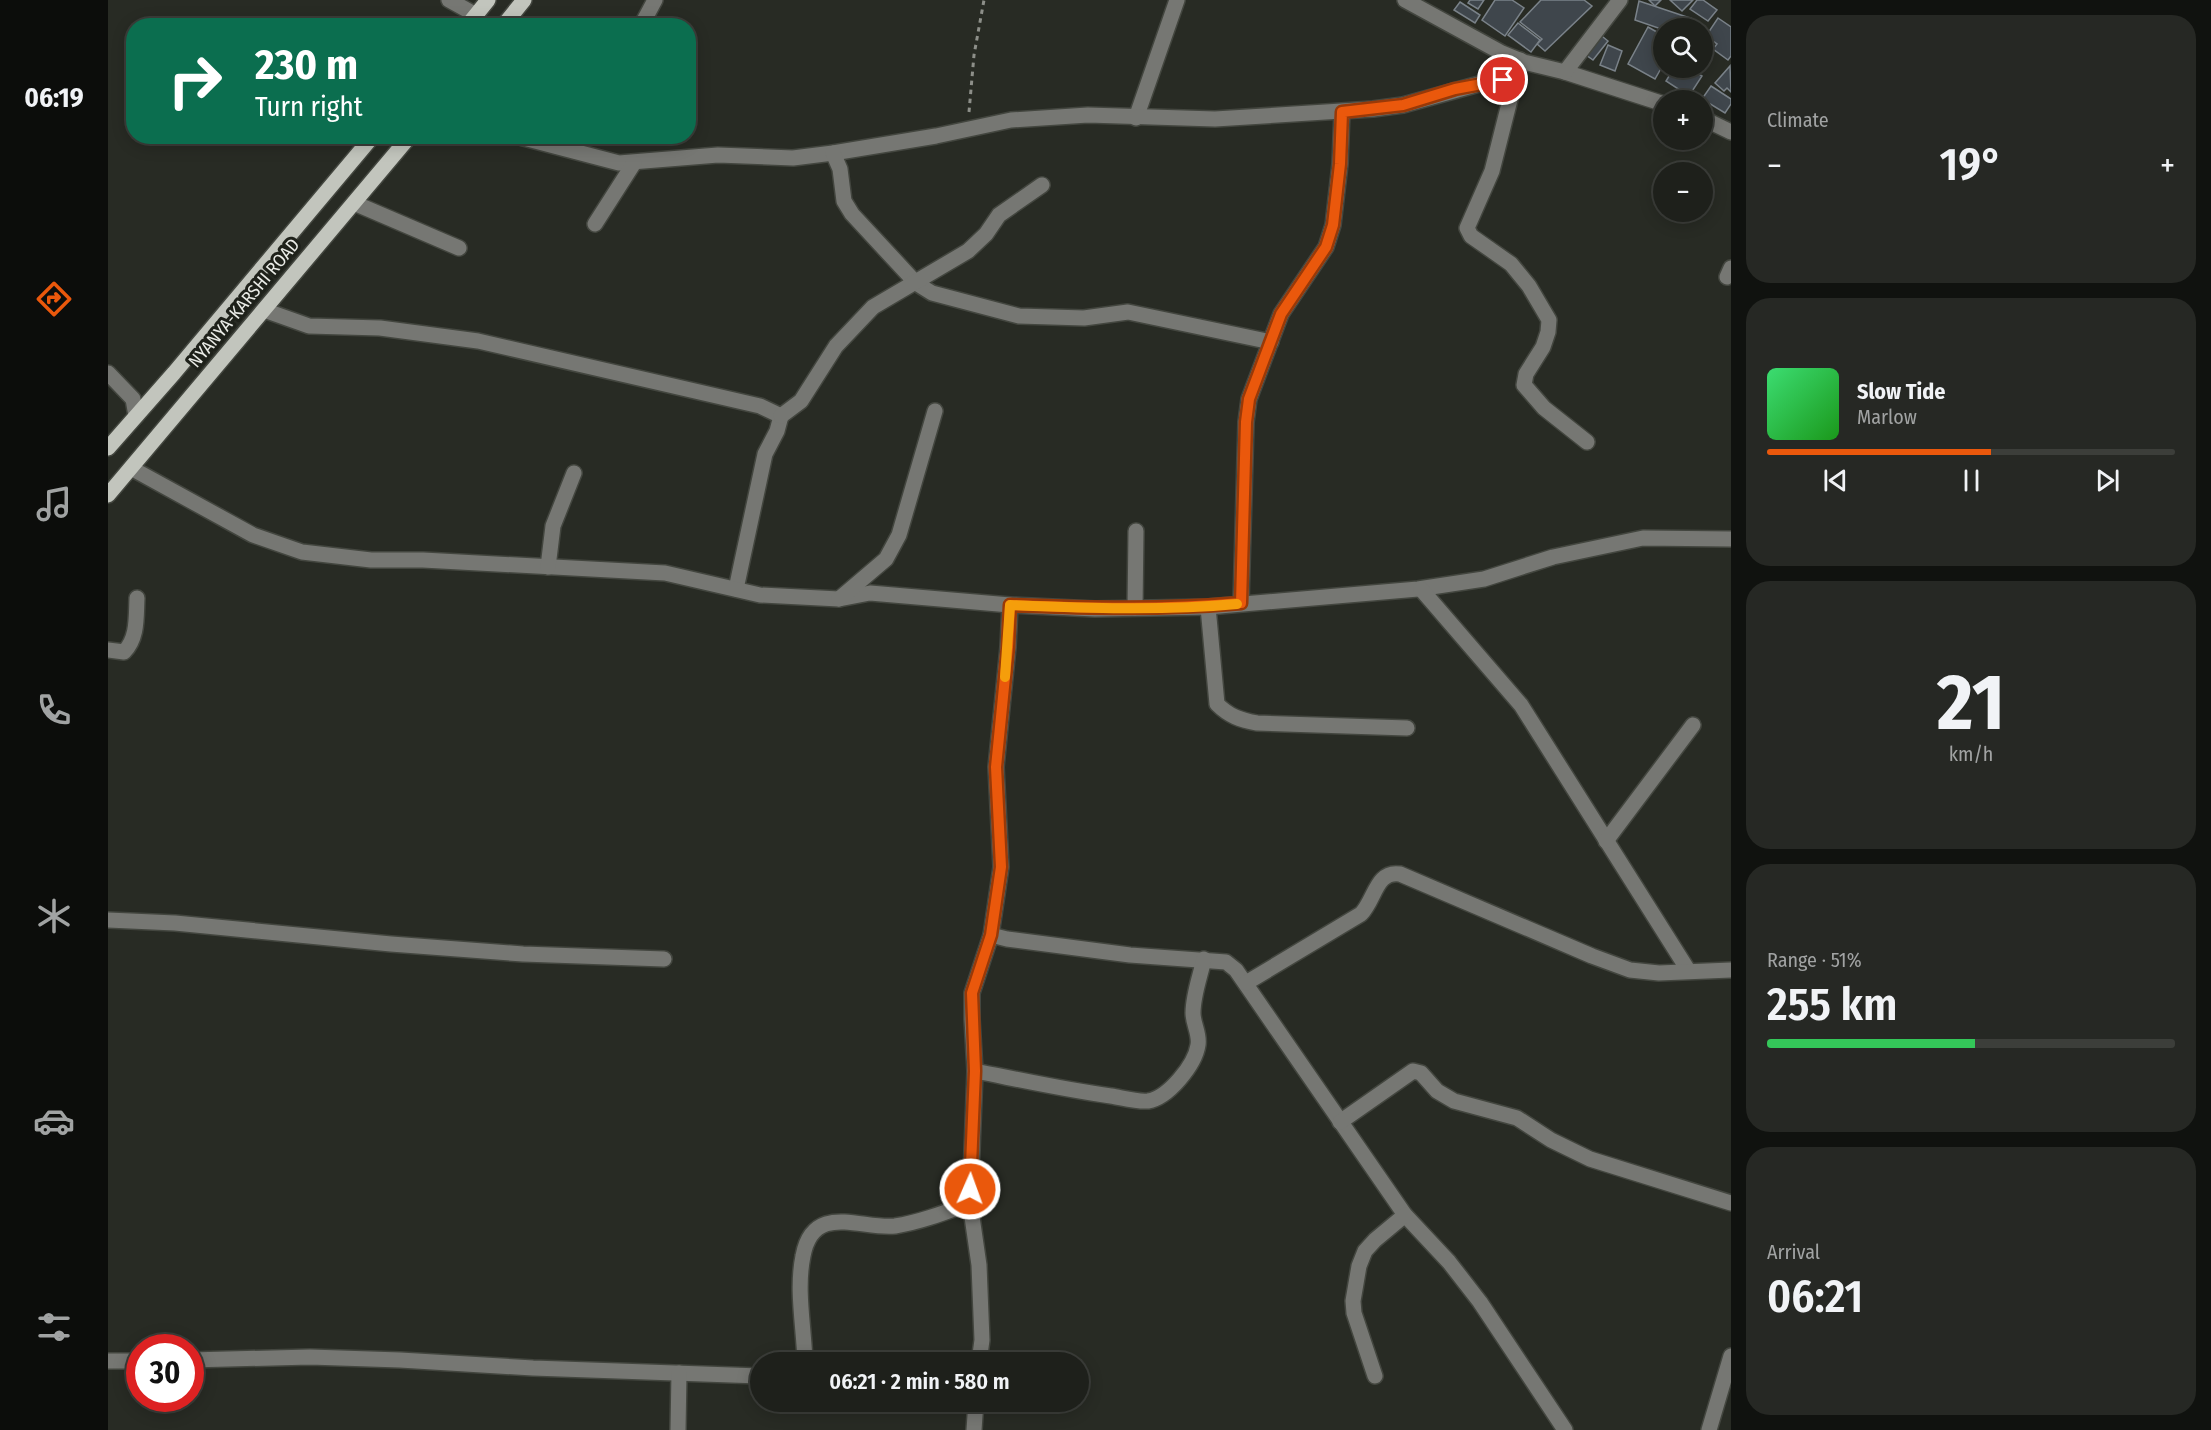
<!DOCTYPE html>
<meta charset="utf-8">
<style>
:root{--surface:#1e201b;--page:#262824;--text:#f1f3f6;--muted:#a1a3a3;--line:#3c3e3a;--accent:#ea580c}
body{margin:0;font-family:"Fira Sans Condensed",sans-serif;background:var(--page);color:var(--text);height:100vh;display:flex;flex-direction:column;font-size:22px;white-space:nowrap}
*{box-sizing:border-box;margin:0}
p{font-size:20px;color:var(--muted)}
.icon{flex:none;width:33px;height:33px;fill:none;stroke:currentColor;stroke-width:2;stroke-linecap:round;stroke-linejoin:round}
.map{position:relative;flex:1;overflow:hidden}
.side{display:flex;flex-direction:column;gap:15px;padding:15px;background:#10120f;width:480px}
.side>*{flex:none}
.banner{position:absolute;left:18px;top:18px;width:570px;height:126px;border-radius:24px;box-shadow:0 3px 15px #0003,0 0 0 2px var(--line);background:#0b6e4f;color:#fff;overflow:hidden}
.tools{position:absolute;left:1545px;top:18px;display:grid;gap:12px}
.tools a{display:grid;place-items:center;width:60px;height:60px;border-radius:50%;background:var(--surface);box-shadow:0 3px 15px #0003,0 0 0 2px var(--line);font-size:30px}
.speed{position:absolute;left:18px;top:1334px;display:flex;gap:12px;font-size:30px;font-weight:700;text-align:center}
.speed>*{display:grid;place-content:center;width:78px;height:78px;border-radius:50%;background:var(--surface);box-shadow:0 3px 15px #0003,0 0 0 2px var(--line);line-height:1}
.speed .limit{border:9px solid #d22;background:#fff;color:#111}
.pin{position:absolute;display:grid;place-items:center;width:51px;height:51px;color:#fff;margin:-26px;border:3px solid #fff;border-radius:50%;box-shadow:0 2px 6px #0007}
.me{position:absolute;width:66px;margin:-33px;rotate:2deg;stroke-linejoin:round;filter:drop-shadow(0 0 4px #0008)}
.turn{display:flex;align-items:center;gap:21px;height:126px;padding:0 30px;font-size:27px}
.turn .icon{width:78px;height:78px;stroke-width:2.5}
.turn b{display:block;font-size:42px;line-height:51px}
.big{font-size:45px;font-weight:600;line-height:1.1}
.side .widget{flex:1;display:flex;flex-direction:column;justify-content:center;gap:9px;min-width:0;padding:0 21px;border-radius:24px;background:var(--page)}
.side .dial{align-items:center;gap:0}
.dial b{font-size:78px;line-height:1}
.song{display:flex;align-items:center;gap:18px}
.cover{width:72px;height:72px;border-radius:9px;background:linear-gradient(135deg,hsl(140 70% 55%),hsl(120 70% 35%))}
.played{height:6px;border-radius:3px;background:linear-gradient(90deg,var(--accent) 55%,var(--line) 55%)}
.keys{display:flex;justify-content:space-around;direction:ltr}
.heat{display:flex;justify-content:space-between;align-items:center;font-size:33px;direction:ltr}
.charge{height:9px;border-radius:4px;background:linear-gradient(90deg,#34c759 51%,var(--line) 0)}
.trip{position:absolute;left:642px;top:1352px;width:339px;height:60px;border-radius:30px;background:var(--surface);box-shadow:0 3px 15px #0003,0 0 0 2px var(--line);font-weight:600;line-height:60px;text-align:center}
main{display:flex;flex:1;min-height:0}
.tabs{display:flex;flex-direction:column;width:108px;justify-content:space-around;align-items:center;background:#0c0d0b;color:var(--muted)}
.tabs .icon{width:42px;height:42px}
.tabs .selected{color:var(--accent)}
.tabs b{font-size:27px;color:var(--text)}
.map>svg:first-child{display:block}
.building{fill:#3f464c;stroke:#7a8289;stroke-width:1.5}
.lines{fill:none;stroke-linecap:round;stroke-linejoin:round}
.minor-casing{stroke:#43463f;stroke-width:18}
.major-casing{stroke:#43463f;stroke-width:18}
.path{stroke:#8d8f89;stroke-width:3;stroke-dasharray:4.5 4.5;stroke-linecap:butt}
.minor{stroke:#767773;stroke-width:15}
.major{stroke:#c2c5bd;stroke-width:15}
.route-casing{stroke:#983908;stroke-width:15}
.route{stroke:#ea580c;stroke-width:10}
.slow{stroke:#f59e0b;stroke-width:10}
.labels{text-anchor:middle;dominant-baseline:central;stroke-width:6;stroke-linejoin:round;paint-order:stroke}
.street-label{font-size:18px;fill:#eaece7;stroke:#1e211a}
</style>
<main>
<nav class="tabs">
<b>06:19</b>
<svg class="icon selected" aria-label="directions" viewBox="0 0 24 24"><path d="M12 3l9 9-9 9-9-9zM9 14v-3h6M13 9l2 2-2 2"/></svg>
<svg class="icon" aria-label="music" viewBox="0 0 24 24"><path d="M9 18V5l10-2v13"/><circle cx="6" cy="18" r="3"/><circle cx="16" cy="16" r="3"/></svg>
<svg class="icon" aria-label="phone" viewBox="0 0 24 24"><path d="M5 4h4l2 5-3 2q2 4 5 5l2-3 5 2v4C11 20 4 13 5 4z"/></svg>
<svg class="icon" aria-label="climate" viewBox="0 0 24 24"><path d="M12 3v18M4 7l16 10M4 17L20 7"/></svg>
<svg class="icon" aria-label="car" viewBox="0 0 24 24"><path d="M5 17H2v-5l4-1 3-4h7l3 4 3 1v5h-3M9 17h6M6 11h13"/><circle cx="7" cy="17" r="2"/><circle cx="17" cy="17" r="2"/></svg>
<svg class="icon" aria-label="filters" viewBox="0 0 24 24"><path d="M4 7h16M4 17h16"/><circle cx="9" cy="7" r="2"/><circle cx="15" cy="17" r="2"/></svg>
</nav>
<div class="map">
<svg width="1623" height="1430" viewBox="0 0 1623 1430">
<rect width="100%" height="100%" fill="#282b24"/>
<g class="building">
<polygon points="1362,0 1376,0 1370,9 1360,3"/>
<polygon points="1387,0 1404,0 1416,8 1397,36 1374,20"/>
<polygon points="1433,0 1476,0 1484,6 1437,51 1429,44 1434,39 1412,22"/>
<polygon points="1541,0 1553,0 1547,6"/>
<polygon points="1562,0 1585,0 1574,11"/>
<polygon points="1589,0 1595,0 1609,10 1600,21 1582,9"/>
<polygon points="1531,1 1585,19 1583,28 1556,30 1527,20"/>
<polygon points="1352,2 1372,15 1367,23 1346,10"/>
<polygon points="1610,18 1623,27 1623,56 1620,60 1605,49 1609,44 1598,36"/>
<polygon points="1410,23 1432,40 1423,52 1400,35"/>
<polygon points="1540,27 1556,36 1556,63 1547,79 1520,64"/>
<polygon points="1490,33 1500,41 1485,60 1474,52"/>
<polygon points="1500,45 1514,51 1507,71 1492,65"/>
<polygon points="1622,66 1623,92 1619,88 1616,91 1607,83"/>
<polygon points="1566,68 1581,68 1594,76 1581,96 1558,81"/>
<polygon points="1603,86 1623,99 1623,104 1617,113 1594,99"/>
</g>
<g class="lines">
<g class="minor-casing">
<g id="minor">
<polyline points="341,0 368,15"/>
<polyline points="1297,0 1394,53 1416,62 1457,72 1556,104"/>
<polyline points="533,26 547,0"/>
<polyline points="1412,60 1384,171 1359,228 1363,236 1403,264 1421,286 1441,320 1440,332 1435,347 1418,374 1416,385 1436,408 1479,442"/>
<polyline points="1457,72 1512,0"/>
<polyline points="1028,118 1069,0"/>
<polyline points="1594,118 1623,132"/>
<polyline points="408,136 511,163 610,155 685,158 725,153 828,136 903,120 980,115 1107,119 1265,109 1295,105 1382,81 1408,79"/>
<polyline points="725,153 732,169 736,201 744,214 808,283 824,293 911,316 976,318 1020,312 1163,342"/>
<polyline points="246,203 351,248"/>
<polyline points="487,224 526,163"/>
<polyline points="1619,277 1623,268"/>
<polyline points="156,310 201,326 272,328 370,341 652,406 673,416 669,431 657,454 628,589"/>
<polyline points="0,373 25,399 28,416"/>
<polyline points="673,416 693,401 728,346 765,307 860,251 878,234 891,215 934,185"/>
<polyline points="23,468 145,535 194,552 263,560 315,560 557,573 652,595 731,599 762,593 902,605 987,609 1100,607 1310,589 1376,579 1445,557 1535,538 1623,539"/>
<polyline points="440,567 445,526 466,473"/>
<polyline points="1313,589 1413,705 1580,970"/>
<polyline points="731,599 778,559 791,535 827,411"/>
<polyline points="1133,603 1138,422 1141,399 1173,314 1218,247 1225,225 1232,164 1234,112"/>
<path d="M1100,607L1109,704C1121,716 1132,720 1149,723L1299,728"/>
<polyline points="1027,608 1028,531"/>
<path d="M0,650L16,652C30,638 28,617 29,598"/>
<polyline points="1498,841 1585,725"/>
<polyline points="0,920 67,923 283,944 415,954 556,959"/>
<polyline points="883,935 899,939 1022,955 1118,962 1128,970 1297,1215 1341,1262 1372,1302 1457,1430"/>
<path d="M1138,983L1253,914C1267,900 1268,870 1292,874L1484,956L1522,970L1551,973L1623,970"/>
<path d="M867,1071C913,1080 958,1090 1003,1096C1015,1098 1029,1102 1040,1101C1060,1098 1087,1065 1090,1045C1092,1034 1085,1024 1085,1013C1085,995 1092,977 1096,959"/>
<polyline points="1232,1122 1305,1071 1313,1073 1329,1091 1346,1101 1409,1118 1443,1140 1482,1159 1623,1203"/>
<polyline points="82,1360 202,1357 292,1360 425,1368 652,1376"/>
<polyline points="697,1360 714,1362"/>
<polyline points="0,1361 32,1361"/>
<path d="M697,1362C696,1327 688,1290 695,1256C705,1201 754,1230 787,1226C813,1222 838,1212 862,1203"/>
<polyline points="871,1362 874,1340 871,1265 862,1203 867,1071 864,1019 864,993 883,935 893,867 888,767 900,647 902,605"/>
<polyline points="1267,1376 1246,1313 1245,1301 1251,1266 1257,1251 1267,1240 1297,1215"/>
<polyline points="570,1430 571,1373"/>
<polyline points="866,1430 868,1401"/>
<polyline points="1601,1430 1623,1356"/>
</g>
</g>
<g class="major-casing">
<g id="major">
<polyline points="359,26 380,0"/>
<polyline points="395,26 416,0"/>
<polyline points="0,448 66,373 265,136"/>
<polyline points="0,495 302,136"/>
</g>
</g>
<polyline class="path" points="861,112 866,55 876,0"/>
<use href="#minor" class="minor"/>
<use href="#major" class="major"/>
</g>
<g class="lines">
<g class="route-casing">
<path id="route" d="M862,1189L867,1071L864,993L883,935L893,867L888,767L900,647L902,605C979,608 1056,610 1133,603L1138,422L1141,399L1173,314L1218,247L1225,225L1232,164L1234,112L1295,105L1347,89L1395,80"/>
</g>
<use href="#route" class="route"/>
<path class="slow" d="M897,677L902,605C977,608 1053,611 1129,604"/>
</g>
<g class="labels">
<g class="street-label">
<text transform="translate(136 303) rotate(-50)">NYANYA-KARSHI ROAD</text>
</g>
</g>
</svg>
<div class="tools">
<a><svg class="icon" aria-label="search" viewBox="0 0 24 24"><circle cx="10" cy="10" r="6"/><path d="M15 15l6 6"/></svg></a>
<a>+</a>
<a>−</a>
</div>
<div class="speed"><div class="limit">30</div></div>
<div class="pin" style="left:1395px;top:80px;background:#d93025"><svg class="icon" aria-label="arrive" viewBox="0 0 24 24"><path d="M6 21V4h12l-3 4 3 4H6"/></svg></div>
<svg class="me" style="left:862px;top:1189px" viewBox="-20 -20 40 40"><circle r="17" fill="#ea580c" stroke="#fff" stroke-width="3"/><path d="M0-11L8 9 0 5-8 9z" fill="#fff"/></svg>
<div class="trip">06:21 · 2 min · 580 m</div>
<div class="banner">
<div class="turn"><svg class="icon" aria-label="right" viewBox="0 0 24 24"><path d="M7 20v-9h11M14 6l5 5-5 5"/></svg><div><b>230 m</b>Turn right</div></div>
</div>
</div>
<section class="side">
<div class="widget"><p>Climate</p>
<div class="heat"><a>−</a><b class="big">19°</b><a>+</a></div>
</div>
<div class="widget">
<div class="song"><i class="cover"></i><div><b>Slow Tide</b><p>Marlow</p></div></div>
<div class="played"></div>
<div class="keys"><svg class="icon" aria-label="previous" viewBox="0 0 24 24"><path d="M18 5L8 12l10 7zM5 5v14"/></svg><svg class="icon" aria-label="pause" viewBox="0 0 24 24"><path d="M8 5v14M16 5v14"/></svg><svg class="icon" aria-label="next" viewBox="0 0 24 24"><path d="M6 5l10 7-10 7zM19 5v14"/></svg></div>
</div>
<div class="widget dial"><b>21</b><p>km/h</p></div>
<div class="widget"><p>Range · 51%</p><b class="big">255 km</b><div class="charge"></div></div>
<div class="widget"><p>Arrival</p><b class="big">06:21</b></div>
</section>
</main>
